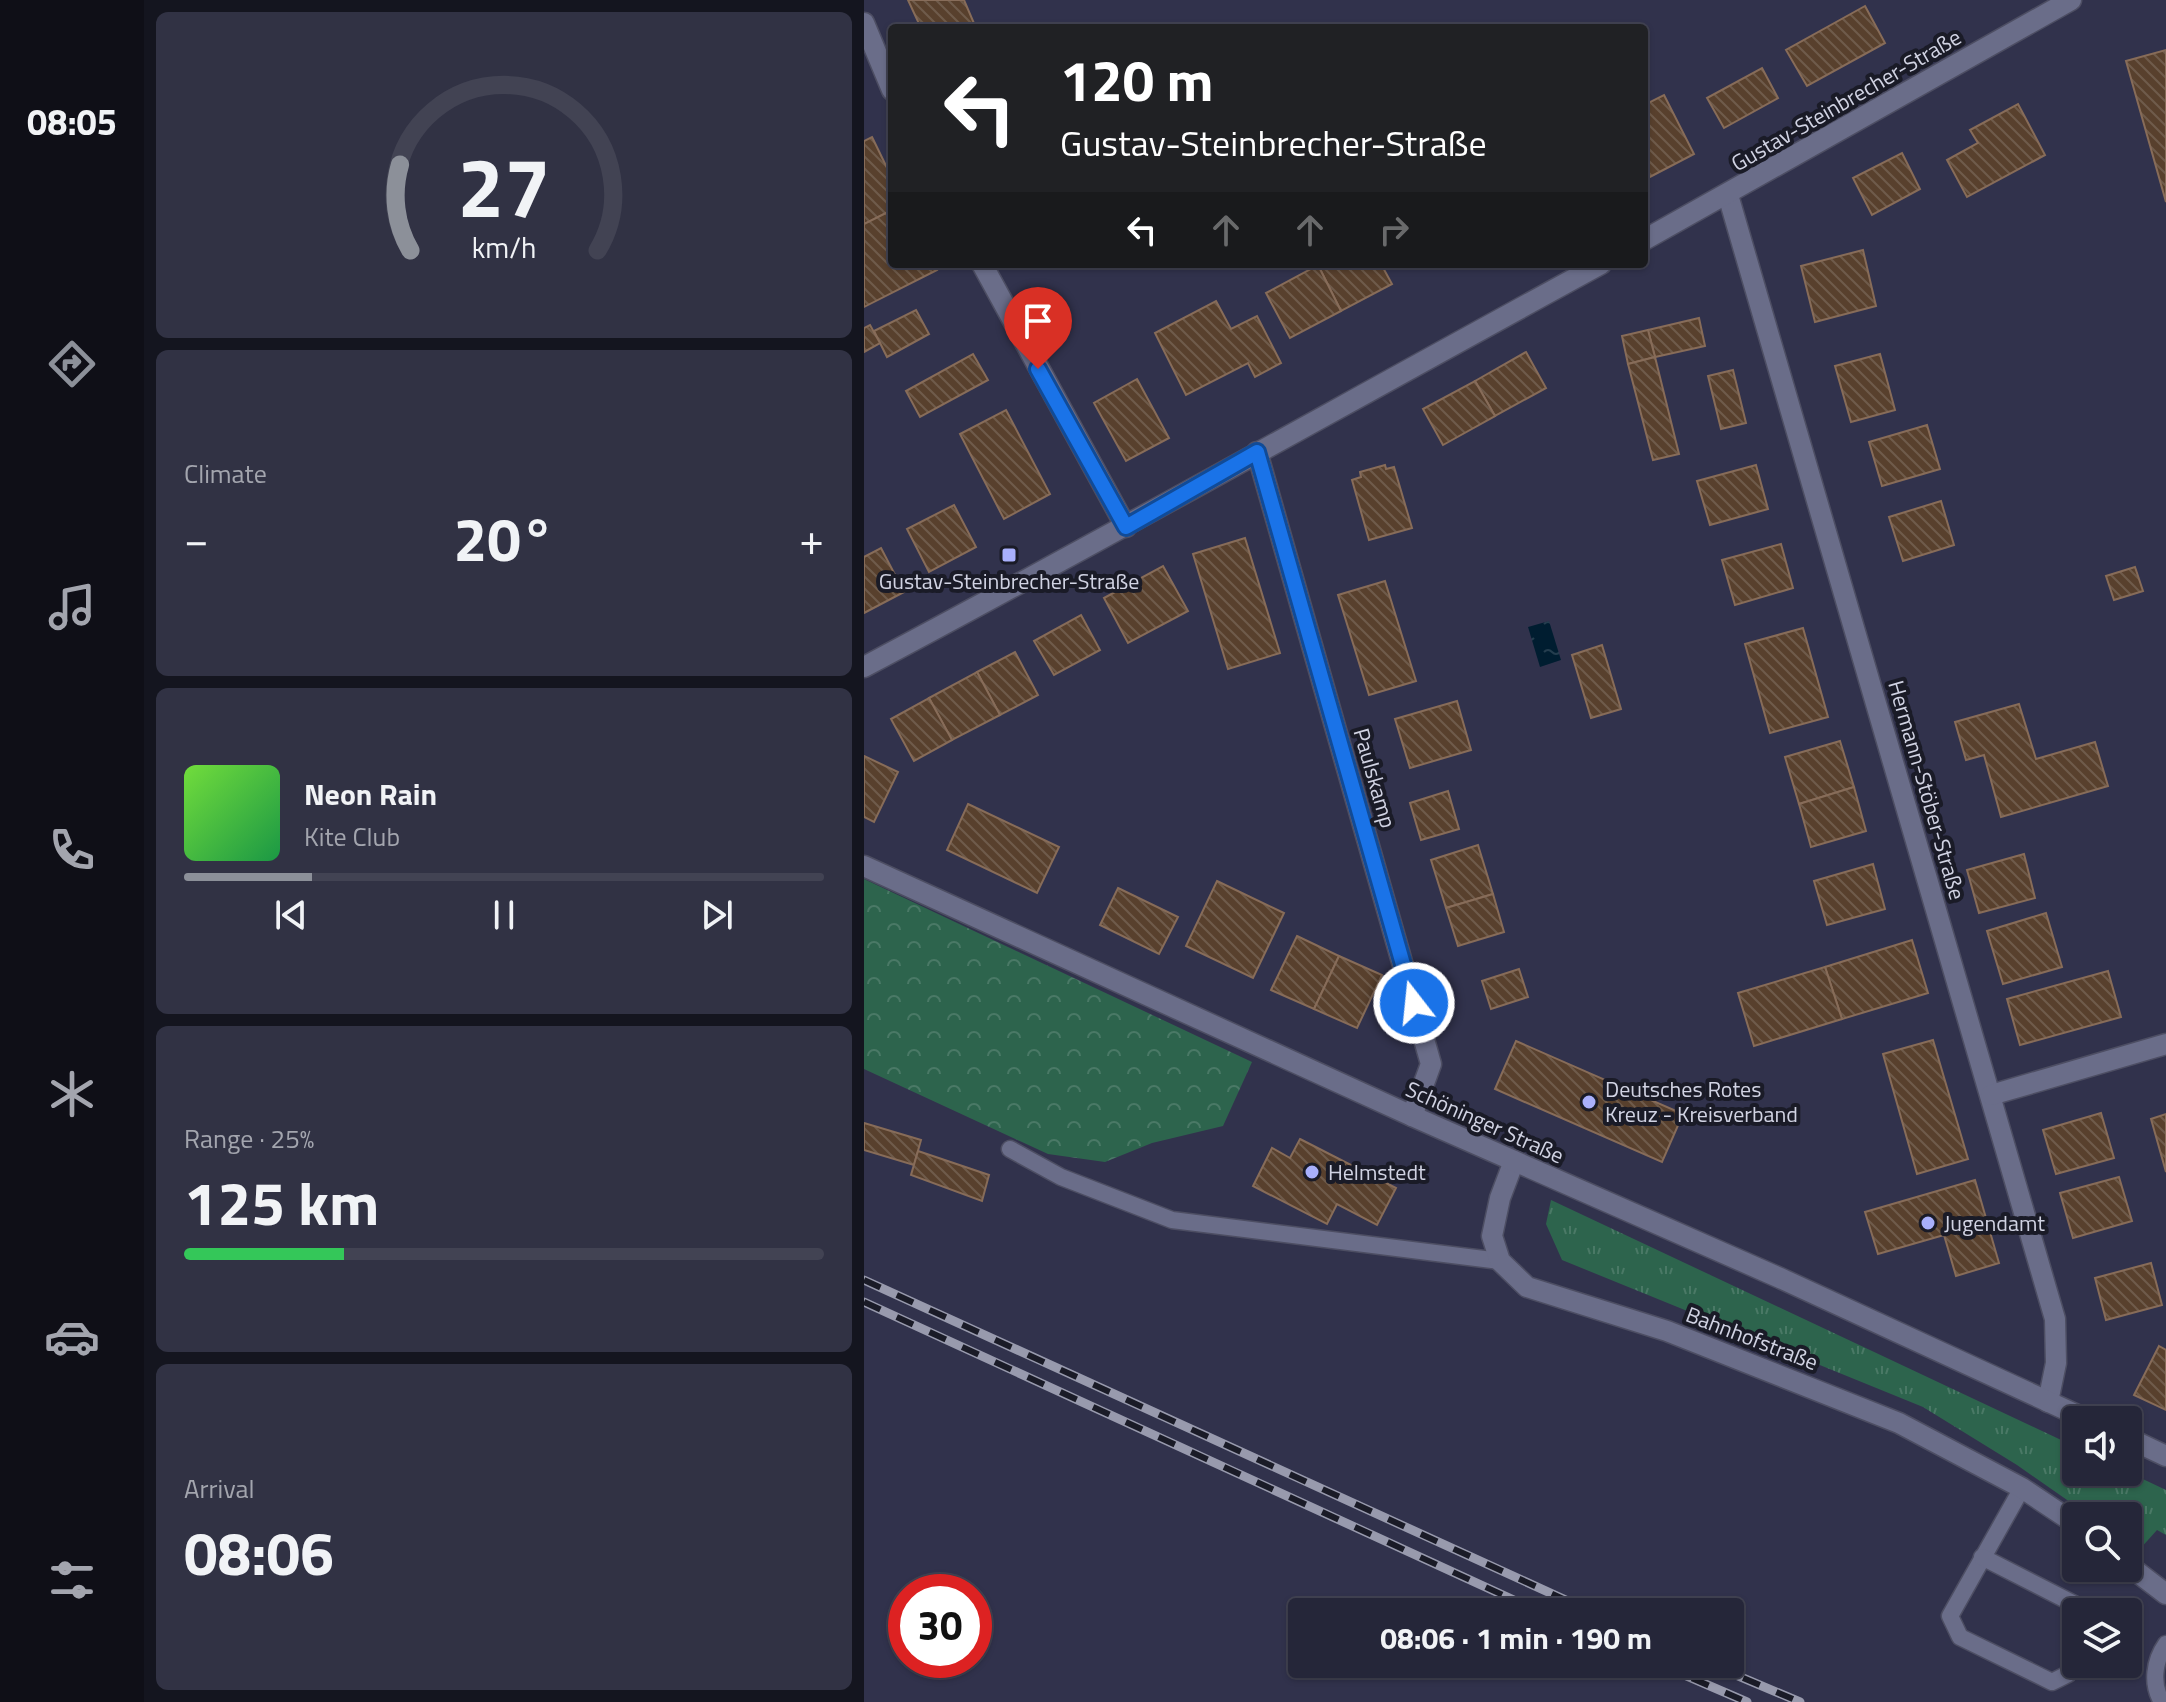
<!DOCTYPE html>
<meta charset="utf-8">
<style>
:root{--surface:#252639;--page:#313244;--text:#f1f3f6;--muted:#a3a5ae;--line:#424353;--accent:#8c9099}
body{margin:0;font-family:"Titillium Web",sans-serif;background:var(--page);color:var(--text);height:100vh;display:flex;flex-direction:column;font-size:30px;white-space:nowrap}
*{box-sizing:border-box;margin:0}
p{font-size:26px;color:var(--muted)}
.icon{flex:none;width:44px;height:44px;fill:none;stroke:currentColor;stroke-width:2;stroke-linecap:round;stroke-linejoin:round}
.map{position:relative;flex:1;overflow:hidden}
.sheet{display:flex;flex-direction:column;gap:12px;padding:12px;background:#14151f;width:720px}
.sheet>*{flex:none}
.top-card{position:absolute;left:24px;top:24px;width:760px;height:244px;border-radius:8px;box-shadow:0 2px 6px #0004,0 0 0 2px var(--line);background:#202124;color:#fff;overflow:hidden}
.fabs{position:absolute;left:1198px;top:1406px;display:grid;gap:16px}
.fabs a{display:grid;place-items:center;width:80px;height:80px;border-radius:8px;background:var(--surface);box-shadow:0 2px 6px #0004,0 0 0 2px var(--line);font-size:40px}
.speed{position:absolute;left:24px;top:1574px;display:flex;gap:16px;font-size:40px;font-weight:700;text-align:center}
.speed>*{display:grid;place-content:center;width:104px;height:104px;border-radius:50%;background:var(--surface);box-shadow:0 2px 6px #0004,0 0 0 2px var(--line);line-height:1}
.speed .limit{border:12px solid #d22;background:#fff;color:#111}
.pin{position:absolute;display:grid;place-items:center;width:68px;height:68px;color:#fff;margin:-82px -34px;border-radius:50% 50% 50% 0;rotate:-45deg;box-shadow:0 0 8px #0007}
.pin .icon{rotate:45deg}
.me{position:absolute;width:88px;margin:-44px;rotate:344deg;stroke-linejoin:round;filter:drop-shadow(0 0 6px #0008)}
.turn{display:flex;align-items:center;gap:28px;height:168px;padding:0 40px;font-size:36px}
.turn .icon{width:104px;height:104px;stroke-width:2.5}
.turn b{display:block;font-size:56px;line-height:68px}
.lanes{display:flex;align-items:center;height:76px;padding:0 40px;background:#0003;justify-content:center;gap:40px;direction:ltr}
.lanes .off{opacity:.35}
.big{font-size:60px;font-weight:700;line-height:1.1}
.sheet .card{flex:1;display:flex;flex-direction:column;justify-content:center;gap:12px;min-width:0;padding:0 28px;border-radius:12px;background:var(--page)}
.sheet .dial{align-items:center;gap:0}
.dial svg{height:208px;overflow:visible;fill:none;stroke:var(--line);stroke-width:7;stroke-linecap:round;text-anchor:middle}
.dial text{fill:var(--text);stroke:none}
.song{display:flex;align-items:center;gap:24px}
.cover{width:96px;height:96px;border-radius:12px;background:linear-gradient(135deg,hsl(100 70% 55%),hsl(140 70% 35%))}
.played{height:8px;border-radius:4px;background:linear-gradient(90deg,var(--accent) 20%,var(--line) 20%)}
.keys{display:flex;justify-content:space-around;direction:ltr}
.heat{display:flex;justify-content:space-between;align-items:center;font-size:44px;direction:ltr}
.charge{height:12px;border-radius:6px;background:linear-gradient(90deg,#34c759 25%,var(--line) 0)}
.trip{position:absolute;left:424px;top:1598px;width:456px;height:80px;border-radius:8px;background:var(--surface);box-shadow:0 2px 6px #0004,0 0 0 2px var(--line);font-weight:700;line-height:80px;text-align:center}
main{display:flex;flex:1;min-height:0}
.tabs{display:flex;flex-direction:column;width:144px;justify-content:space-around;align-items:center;background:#0f0f17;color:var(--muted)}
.tabs .icon{width:56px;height:56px}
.tabs .selected{color:var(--accent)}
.tabs b{font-size:36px;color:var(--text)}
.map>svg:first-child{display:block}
.grass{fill:url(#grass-tufts)}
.forest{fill:url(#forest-crowns)}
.water{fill:url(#water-ripples)}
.building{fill:url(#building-back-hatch);stroke:#876c59;stroke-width:2}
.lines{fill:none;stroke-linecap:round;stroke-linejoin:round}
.service-casing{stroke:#4d4e63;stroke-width:19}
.minor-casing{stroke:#4d4e63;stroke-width:23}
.secondary-casing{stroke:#4d4e63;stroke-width:23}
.service{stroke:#6a6d89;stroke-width:16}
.minor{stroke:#6a6d89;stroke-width:20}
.secondary{stroke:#6a6d89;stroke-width:20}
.rail-casing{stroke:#989aad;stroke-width:9}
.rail{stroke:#1a1b27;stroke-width:6;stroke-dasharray:18;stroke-linecap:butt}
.route-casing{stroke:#114b97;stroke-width:20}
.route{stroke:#1a73e8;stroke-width:14}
.poi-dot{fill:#a9b0fc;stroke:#1a1b27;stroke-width:3}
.labels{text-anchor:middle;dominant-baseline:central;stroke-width:8;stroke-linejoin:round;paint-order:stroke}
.street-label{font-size:22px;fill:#d1d3e3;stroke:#1a1b27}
.poi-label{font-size:22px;fill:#d1d3e3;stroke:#1a1b27;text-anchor:start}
</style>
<main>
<nav class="tabs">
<b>08:05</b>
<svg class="icon selected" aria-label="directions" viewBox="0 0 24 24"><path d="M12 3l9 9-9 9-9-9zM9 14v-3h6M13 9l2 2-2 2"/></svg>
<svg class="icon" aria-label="music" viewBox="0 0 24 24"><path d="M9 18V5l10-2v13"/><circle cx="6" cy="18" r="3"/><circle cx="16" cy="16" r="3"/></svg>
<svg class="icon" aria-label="phone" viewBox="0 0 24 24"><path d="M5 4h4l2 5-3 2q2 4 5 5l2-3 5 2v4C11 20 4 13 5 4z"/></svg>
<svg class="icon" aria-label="climate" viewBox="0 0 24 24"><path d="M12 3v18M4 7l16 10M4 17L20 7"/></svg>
<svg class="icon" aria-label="car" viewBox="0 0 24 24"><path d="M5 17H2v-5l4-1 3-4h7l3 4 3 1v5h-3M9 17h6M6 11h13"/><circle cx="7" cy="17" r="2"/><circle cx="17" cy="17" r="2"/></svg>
<svg class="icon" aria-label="filters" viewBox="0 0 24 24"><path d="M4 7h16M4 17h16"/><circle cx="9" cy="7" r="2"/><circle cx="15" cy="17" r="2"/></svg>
</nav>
<section class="sheet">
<div class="card dial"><svg viewBox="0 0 100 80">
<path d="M14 69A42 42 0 1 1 86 69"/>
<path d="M14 69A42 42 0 0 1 10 36" stroke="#8c9099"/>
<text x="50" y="56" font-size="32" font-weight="700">27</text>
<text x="50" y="72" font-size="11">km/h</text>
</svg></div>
<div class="card"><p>Climate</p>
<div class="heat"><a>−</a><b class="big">20°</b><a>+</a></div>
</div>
<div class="card">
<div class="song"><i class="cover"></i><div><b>Neon Rain</b><p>Kite Club</p></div></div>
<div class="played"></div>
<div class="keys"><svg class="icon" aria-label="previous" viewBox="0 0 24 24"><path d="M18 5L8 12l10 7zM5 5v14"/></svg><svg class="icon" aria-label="pause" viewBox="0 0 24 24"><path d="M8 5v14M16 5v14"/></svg><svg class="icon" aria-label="next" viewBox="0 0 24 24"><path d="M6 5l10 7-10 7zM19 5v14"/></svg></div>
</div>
<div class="card"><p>Range · 25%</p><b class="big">125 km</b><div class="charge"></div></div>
<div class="card"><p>Arrival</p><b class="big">08:06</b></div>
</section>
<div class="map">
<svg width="1302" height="1702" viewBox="0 0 1302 1702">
<defs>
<pattern id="grass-tufts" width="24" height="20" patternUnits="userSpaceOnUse" patternTransform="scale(2)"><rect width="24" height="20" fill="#2d644d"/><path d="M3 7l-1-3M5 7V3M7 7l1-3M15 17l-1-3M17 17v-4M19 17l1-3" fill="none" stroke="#4a7966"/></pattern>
<pattern id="forest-crowns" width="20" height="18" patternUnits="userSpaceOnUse" patternTransform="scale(2)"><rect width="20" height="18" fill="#2d644d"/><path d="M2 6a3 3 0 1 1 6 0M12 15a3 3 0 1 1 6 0" fill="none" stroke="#4a7966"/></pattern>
<pattern id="water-ripples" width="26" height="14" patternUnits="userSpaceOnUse" patternTransform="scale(2)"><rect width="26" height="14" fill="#001d30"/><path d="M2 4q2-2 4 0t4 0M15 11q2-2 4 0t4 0" fill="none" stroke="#243d4e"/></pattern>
<pattern id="building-back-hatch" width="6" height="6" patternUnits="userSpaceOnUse" patternTransform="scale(2)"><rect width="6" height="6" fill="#58402d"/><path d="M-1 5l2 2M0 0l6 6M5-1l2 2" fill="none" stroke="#6f5b4b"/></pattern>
</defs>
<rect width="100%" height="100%" fill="#31324c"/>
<polygon class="grass" points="687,1200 1212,1447 1212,1472 1264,1472 1302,1490 1302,1535 1293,1530 1275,1550 1264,1542 1264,1516 1226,1516 1153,1465 1059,1407 698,1260 682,1224"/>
<polygon class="forest" points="0,879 388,1062 359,1126 288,1143 241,1162 184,1154 0,1069"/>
<polygon class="water" points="685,621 697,660 676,667 664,627"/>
<g class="building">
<polygon points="44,0 100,0 112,28 57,28"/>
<polygon points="1001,6 1021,43 943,86 922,50"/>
<polygon points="1302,50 1302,202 1262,61"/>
<polygon points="898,68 914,98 860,128 843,98"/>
<polygon points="800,95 830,154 780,180 780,105"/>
<polygon points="1154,104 1181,155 1103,197 1083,160 1114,143 1106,130"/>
<polygon points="8,137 28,178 28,210 0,224 0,141"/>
<polygon points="1038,153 1056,189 1008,215 989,178"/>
<polygon points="28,210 28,264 70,264 73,270 0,307 0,224"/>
<polygon points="999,250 1012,306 951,322 937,266"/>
<polygon points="457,264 517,264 528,284 477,311 454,265"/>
<polygon points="454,265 477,311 426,338 402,293"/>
<polygon points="352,301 367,329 393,316 417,363 391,377 384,363 322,395 291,333"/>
<polygon points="52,310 65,334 23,357 10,331"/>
<polygon points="835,318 841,346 791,357 784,330"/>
<polygon points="6,325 16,343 0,352 0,328"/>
<polygon points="784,330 791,357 764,364 758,336"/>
<polygon points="662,352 682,388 631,416 611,381"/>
<polygon points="109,354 124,380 56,417 42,391"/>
<polygon points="1016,354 1031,410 987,422 971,366"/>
<polygon points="791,357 815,454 789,460 764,364"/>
<polygon points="869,370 882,423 857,429 844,376"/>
<polygon points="273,379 305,438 262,461 230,403"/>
<polygon points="611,381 631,416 579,445 559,409"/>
<polygon points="142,410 186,494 140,519 96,434"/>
<polygon points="1063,425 1076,469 1018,486 1005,442"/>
<polygon points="521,465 522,469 530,467 548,528 505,540 488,480 497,477 496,472"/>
<polygon points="892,465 904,509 846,525 833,481"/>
<polygon points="1077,501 1090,545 1039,561 1025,517"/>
<polygon points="90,505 112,547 65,572 43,529"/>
<polygon points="381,538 416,653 364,669 329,554"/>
<polygon points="917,544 929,588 871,605 858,560"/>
<polygon points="17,548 40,592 0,613 0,557"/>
<polygon points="299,566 324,611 264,643 240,598"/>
<polygon points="1271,567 1279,591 1250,600 1242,576"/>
<polygon points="521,581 552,681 505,695 474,595"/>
<polygon points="217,615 236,650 190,675 170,641"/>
<polygon points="939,628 964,717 906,733 881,644"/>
<polygon points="738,645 757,709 727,718 708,655"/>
<polygon points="151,652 174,695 136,715 113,672"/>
<polygon points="113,672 136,715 88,740 65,698"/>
<polygon points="65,698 88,740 50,761 27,719"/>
<polygon points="593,701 607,750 546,768 531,719"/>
<polygon points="1155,704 1172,759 1231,742 1244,786 1137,817 1120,755 1102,760 1091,722"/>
<polygon points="976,741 990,787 935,804 921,757"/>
<polygon points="0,756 34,772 10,822 0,817"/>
<polygon points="990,787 1002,831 947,847 935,804"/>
<polygon points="584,791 595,829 557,840 546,803"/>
<polygon points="104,804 195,847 173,893 83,850"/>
<polygon points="614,845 629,894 582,908 567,860"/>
<polygon points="1160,854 1171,898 1115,913 1103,870"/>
<polygon points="1009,864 1021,909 963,925 950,881"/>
<polygon points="353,881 420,913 389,978 322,946"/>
<polygon points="254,888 314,917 295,954 236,925"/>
<polygon points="629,894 640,932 594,946 582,908"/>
<polygon points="1182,913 1198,967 1139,984 1123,931"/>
<polygon points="433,936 475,956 450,1009 407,990"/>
<polygon points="1048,940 1064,993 978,1019 961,967"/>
<polygon points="475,956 518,975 493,1028 450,1009"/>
<polygon points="961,967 978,1019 890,1046 874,993"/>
<polygon points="655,969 664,997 627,1009 618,981"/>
<polygon points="1244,971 1257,1017 1156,1045 1143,999"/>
<polygon points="1069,1040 1104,1159 1053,1174 1019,1054"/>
<polygon points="652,1041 819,1114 798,1162 631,1089"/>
<polygon points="1237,1113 1250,1158 1192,1174 1179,1130"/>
<polygon points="1302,1114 1302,1172 1287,1119"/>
<polygon points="0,1123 57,1140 50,1165 0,1150"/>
<polygon points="436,1139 532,1188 513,1225 473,1204 463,1224 389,1186 408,1148 426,1158"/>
<polygon points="54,1151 125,1175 118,1201 47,1175"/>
<polygon points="1255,1177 1268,1221 1209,1238 1196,1193"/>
<polygon points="1111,1180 1135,1263 1092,1276 1080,1235 1014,1254 1001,1212"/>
<polygon points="1287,1263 1298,1305 1242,1320 1231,1278"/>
<polygon points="1295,1346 1302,1350 1302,1410 1270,1395"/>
</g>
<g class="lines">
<g class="service-casing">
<g id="service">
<polyline points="146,1149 197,1177 308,1220 636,1261"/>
<polyline points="1158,1488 1086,1616 1096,1637 1188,1682 1204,1674 1212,1655"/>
<polyline points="1118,1557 1218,1608 1220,1612"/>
<path d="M1298,1702C1287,1684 1290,1661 1302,1644"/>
</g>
</g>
<g class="minor-casing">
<g id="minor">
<polyline points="0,23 28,90"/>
<polyline points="864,195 1191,1319 1192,1363 1184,1402"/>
<polyline points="780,240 1207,0"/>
<polyline points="118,264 262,527"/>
<polyline points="393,452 567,1064 548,1116"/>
<path d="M0,667C247,536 491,398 737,264"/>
<polyline points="1127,1095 1302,1044"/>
<polyline points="650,1161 636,1198 628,1236 636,1261 663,1287 803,1331 1035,1423 1158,1488 1212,1524"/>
<polyline points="1264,1565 1302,1594"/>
</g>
</g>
<g class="secondary-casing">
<g id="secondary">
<polyline points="0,866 548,1116 916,1278 1224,1420"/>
<polyline points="1264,1438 1302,1456"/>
</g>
</g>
<use href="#service" class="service"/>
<use href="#minor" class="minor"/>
<use href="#secondary" class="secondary"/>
<g class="rail-casing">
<g id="rail">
<polyline points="0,1280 728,1612"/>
<polyline points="0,1302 676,1612"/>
<polyline points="795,1664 883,1702"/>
<polyline points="846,1664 936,1702"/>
</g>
</g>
<use href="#rail" class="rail"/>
</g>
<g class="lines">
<g class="route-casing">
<polyline id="route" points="174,369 262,527 393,452 550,1003"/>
</g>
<use href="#route" class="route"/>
</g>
<g class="poi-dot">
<rect x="137" y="547" width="16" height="16" rx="4"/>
<circle cx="725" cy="1102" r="8"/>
<circle cx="448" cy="1172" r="8"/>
<circle cx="1064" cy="1223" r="8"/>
</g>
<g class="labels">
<g class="street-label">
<text transform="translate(982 100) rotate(-30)">Gustav-Steinbrecher-Straße</text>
<text transform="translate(511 778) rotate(74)">Paulskamp</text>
<text transform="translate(1063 790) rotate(74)">Hermann-Stöber-Straße</text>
<text transform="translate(621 1122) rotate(24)">Schöninger Straße</text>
<text transform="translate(888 1338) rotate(21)">Bahnhofstraße</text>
</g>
<g class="poi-label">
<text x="145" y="581" text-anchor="middle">Gustav-Steinbrecher-Straße</text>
<text x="741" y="1089">Deutsches Rotes<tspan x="741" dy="25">Kreuz - Kreisverband</tspan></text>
<text x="464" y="1172">Helmstedt</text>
<text x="1080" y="1223">Jugendamt</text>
</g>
</g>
</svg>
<div class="fabs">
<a><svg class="icon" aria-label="sound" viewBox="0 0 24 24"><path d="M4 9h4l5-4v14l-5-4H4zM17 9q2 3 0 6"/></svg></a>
<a><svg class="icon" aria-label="search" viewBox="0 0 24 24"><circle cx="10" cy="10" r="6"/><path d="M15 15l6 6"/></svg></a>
<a><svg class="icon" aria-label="layers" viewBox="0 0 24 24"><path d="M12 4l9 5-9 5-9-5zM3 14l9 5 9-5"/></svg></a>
</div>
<div class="speed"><div class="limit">30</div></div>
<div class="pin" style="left:174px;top:369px;background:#d93025"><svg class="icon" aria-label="arrive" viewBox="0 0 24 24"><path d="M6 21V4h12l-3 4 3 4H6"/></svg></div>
<svg class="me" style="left:550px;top:1003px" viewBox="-20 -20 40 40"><circle r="17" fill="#1a73e8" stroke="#fff" stroke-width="3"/><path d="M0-11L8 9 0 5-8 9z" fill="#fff"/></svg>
<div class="trip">08:06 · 1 min · 190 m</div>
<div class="top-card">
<div class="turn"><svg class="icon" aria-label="left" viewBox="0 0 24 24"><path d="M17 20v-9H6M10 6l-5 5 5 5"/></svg><div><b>120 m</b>Gustav-Steinbrecher-Straße</div></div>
<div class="lanes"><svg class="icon" aria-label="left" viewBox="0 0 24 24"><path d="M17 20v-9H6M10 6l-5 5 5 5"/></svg><svg class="icon off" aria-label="ahead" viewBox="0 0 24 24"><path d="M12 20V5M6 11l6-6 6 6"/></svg><svg class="icon off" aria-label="ahead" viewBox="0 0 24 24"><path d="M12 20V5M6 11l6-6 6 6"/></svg><svg class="icon off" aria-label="right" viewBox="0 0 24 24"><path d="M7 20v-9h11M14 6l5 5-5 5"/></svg></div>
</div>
</div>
</main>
